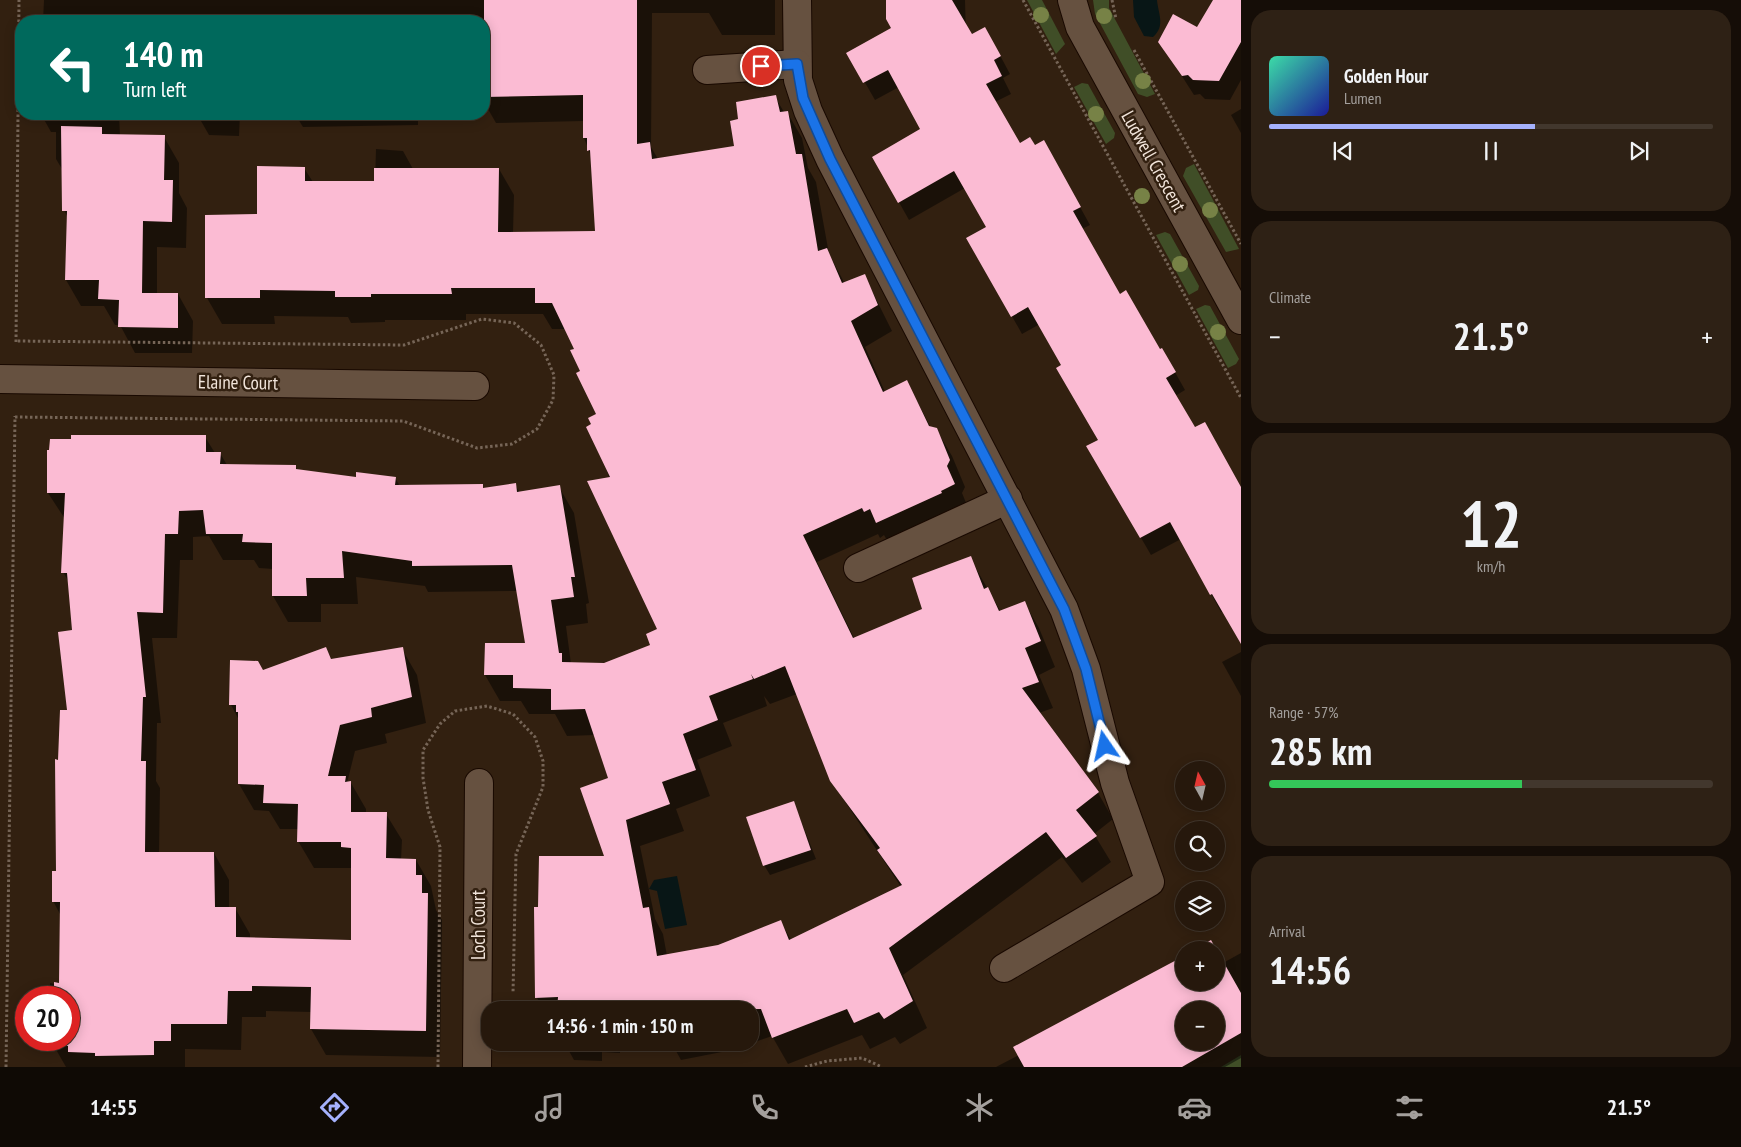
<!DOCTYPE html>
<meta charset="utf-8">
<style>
:root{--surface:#26180c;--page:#2e2115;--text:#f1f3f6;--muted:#a4a09d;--line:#42372d;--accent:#a5b1fc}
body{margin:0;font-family:"PT Sans Narrow",sans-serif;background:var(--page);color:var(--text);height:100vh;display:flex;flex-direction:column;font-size:19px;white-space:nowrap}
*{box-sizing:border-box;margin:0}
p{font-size:16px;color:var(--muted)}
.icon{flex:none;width:28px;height:28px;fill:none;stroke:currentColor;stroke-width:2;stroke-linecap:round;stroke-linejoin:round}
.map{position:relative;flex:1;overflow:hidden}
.sheet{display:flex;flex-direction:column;gap:10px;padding:10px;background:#150d07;width:500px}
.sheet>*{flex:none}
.hud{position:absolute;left:15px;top:15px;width:475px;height:105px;border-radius:20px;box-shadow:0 2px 12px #0003,0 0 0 1px var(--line);background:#00695c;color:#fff;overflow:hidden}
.needle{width:32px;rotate:352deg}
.fabs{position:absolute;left:1175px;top:761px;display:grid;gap:10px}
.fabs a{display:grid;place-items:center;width:50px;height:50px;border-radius:50%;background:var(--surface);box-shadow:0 2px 12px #0003,0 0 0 1px var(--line);font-size:25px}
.speed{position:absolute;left:15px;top:986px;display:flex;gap:10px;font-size:25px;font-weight:700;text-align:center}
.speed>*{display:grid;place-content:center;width:65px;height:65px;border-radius:50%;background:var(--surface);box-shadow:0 2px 12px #0003,0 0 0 1px var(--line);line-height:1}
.speed .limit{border:8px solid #d22;background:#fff;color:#111}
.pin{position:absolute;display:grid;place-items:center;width:42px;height:42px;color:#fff;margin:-21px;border:2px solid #fff;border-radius:50%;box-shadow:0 1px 5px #0007}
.me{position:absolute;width:55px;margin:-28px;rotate:349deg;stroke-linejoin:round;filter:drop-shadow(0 0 4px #0008)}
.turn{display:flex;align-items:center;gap:18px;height:105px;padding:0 25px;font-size:22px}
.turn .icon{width:65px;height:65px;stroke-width:2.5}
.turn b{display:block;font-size:35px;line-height:42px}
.big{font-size:38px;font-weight:700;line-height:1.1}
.sheet .card{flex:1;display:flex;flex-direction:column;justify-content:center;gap:8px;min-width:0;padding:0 18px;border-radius:20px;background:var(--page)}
.sheet .dial{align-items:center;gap:0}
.dial b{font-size:65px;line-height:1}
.song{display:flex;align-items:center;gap:15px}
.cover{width:60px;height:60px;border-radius:8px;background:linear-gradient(135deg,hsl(160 70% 55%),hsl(240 70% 35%))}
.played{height:5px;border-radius:2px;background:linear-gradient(90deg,var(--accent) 60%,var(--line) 60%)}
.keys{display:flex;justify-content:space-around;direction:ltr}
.heat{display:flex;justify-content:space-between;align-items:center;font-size:28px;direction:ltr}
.charge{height:8px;border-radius:4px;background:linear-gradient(90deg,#34c759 57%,var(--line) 0)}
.trip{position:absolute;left:481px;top:1001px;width:278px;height:50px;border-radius:20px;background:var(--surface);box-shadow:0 2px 12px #0003,0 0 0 1px var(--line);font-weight:700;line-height:50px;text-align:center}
.menu{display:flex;height:80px;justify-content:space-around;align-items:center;background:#0f0a05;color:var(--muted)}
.menu .icon{width:35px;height:35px}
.menu .on{color:var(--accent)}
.menu b{font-size:22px;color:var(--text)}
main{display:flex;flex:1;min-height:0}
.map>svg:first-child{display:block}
.green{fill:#404e27}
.water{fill:#081616}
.shadow{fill:#0007;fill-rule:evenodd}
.building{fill:#fbbbd3;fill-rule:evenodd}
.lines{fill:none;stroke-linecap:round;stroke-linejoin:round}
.minor-casing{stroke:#190900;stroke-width:30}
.path{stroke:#766557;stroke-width:3;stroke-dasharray:2.5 2.5;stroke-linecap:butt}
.minor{stroke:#665140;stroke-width:28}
.tree{fill:#778246}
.route-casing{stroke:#114b97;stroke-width:12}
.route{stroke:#1a73e8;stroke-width:9}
.labels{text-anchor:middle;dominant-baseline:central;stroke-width:5;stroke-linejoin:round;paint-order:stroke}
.street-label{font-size:19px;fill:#f1e4da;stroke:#322010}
</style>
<main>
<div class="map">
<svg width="1241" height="1067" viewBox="0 0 1241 1067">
<rect width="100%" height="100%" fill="#322010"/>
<g class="green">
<polygon points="1027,0 1042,0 1065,44 1056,54"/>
<polygon points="1093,0 1109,0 1109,8 1155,94 1147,97 1138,94 1095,14"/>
<polygon points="1082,83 1088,84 1115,133 1114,138 1106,144 1074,87"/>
<polygon points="1194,164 1239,249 1226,252 1183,176 1186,168"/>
<polygon points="1165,232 1170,234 1199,286 1198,290 1189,295 1156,235"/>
<polygon points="1205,305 1210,306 1239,359 1236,364 1228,368 1196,309"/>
<polygon points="1241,1055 1241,1067 1221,1067"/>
</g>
<g class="water">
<path d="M1133,0H1157C1158,13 1166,26 1153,37L1144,36L1134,17Z"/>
<polygon points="677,876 687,925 665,929 657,891 649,889 654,880"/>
</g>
<g class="shadow">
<path d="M44,0H775V35H722L709,13H652L651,147L658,159L735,147L739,120L775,97L784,112H787L802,138L808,168L816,182L829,254L845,284L864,275L892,331L865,347L885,392L907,382L931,428L936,429L952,456L965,487L962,493L969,510L892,549L884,535L880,538L878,534L817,562L854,638L924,610L970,558L1001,612L1024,602L1039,628L1055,667L1039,675L1053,708L1039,713L1098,793L1113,819L1094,834L1111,862L1082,883L1062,857L903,975L927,1028L900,1044L895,1037L870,1049L862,1035L788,1064L772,1036L732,1050L681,1060L671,1042H750V1010H544L537,998L539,908L606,857L610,779L595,735L567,736L555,714H529L521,701H500L485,675L526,645L517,591L428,592L425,586L356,577L358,604H321V622H288L273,596V569L259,568L254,560H223L209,536L193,537V560H180L177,638H152L161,723H157L156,781L160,788L159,854L214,853L229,880V908H235L250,934V939L352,941V868H314L298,841L299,829H280L269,811L254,810L239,784V720L231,705L263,671L325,648L332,660L402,649L417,675L426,723L385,734L387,743L355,751L347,783H351L366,809V813L386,814L402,840L401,860H416L431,886L436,910L442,920L440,1057L326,1055L311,1029V1012L266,1011V1017H242L241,1050L185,1049V1067H66L54,1046V1040H69V998H50V983L60,985L61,916L53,901L57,872L59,761L68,711L74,631L70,584L63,572L65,519L48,493L205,437L215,453H220L227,465L295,466L298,471L357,478H395L400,486L482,485L484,489L515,485L520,493L559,487L574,513L589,603L586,604L588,623L566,626L571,664H604L652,645L659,630L592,425L598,415L576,350L566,329H552L543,314H466V320H385V322L351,323L348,317L274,316L275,324H222L207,298L258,216L304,168L313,182H375L376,149L403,151L413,169H499L514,195L513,233L597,232L591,156L584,138V121L496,123L484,102V21H43ZM797,694L831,780L901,887L791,940L781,922L718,946L667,956L663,934L655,919L640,846L684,831L676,809L710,796L697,760L732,746L723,723L767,706L764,696L770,704Z"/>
<polygon points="887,0 965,0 966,38 995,46 1010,74 1003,78 1011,94 995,102 1019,144 1034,147 1054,160 1090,225 1082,229 1119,295 1159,351 1162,349 1185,390 1175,396 1241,499 1241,642 1223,611 1221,612 1181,539 1151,555 1088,447 1100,440 1063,365 1040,324 1022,334 968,238 987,228 965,188 909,220 874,158 922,130 899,87 875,100 848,53 893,28"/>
<polygon points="1215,0 1241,0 1241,80 1230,100 1205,99 1200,94 1194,95 1160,42 1197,29"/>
<polygon points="1241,109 1241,133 1231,115"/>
<polygon points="41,114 119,114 120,136 164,137 179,163 179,193 187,208 186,248 157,247 157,294 178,294 193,321 192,353 135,353 120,325 115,325 104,306 81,306 66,280 68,218 64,210 62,169 56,159 56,132 51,132"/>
<polygon points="197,114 240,114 239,136 209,135"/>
<polygon points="295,114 418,114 418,125 303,127"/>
<polygon points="1241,652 1241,696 1222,662"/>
<polygon points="794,803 816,859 770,875 764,865"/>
<path d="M1241,953V1058L1225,1067H996L1019,1055L1184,982H1216L1223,963ZM1184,1010H1216V1042H1184Z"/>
<polygon points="564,1042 620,1042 620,1053 602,1052 602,1061 574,1060"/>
</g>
<g class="building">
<path d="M484,0H637V144L650,142L652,159L734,146L730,121L738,119L736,102L776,95L780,112L788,111L796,154H802L818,251L827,248L842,283L865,274L878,305L851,321L883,392L907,380L929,426L937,428L950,460L947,466L955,484L941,491L942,493L876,523L870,509L864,512L862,508L803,535L853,638L922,609L912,578L971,556L984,589L988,587L999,611L1025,601L1041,641L1025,648L1039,682L1022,688L1099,792L1076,810L1097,836L1066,858L1046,832L889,948L913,1001L884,1019L879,1012L854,1023L847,1009L772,1038L761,1009L660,1010L659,1004L622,1010H557L558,997L535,998L534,907H538L539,856H604L580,788L608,778L585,709L551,710V689L513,688V675H484L485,643H525L512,565L412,566V561L342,551L344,578H306L307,596H272V543L242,542L243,534H206L203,510L179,511L178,534H165L163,613L137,612L146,697H143L141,761H146L145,852H214L215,907H236V937L351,940V848L341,847V842H297L298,804L263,803L264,785L238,784V712H236V705H229L230,660L258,661L263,670L326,647L331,659L403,647L412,697L371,708L372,717L340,725L328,776H346L345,782L351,781V812H387L386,858L416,859V875H422V893H428L426,1031L310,1029L311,987L252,986V991H228L227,1024H171V1041H154V1055L95,1056V1053L68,1052V1046H53V1040H69V998H54V982L59,983L60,902H52V871H56L55,759L58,760L60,710H67L58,632L72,630L67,573H61L65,493H47V450H49L50,439H71V435H206V452H221L220,464L296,465V469L356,477V472L396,477L395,485L483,484V488L516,483L517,492L560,485L575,577H571L574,597L551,600L559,653H562V662L604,663L650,645L646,634L657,629L587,481L610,477L586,427L591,424L588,418L596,414L576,373L580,371L570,350L574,349L552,303H535V288H451L452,294H371V297H335V291L260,290V298H205V215L257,214V166L305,167V181H374V168H499L498,232L595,231L590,150L587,151V138H583V95L484,97ZM785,666L830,781L880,848L877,850L902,885L789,940L781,920L718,945L657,956L649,907L643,908L626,820L670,804L662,782L696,770L683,734L718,720L709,696L753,679L751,674L754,679Z"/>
<polygon points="886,0 952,0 972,34 985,27 1001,56 994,60 1002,76 986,84 1020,143 1030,137 1035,145 1044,140 1081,207 1073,211 1120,294 1126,290 1160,349 1162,348 1176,372 1166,378 1195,427 1205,422 1241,487 1241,644 1212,594 1210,595 1170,522 1140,538 1086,446 1098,440 1056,368 1061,365 1028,307 1011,317 966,238 986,227 954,171 898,203 872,157 920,129 888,70 863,83 846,53 891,28 886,19"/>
<polygon points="1213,0 1241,0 1241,42 1219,81 1193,80 1188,75 1182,76 1158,42 1173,14 1197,27"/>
<polygon points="61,126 102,127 102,134 165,135 164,180 173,180 172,222 143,221 142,293 178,293 178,328 118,327 119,300 98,299 99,280 65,280 67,211 62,211"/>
<polygon points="794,801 811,850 763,866 746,817"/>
<path d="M1211,940L1241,993V1033L1182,1067H1024L1013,1047L1184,956V982H1216V950H1194ZM1184,1010H1216V1042H1184Z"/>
</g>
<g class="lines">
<g class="minor-casing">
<g id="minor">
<polyline points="797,0 798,80 808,111 830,159 1064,609 1086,669 1115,783 1150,882 1004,968"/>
<polyline points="1072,0 1080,27 1241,320"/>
<polyline points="707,70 797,64"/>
<polyline points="0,379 475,386"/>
<polyline points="858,568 1008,499"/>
<polyline points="477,1067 479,783"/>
</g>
</g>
<g class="path">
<polyline points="1023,0 1241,398"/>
<polyline points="1112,0 1116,19"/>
<polyline points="1134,50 1241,244"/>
<polyline points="16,342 19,0"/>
<polyline points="15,417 403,421 477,448 512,444 537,429 553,400 554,375 541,345 514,323 482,319 404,345 16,341"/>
<polyline points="6,1067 15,416"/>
<polyline points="438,1067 440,847 428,810 423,778 423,750 440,724 455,711 487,706 513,714 535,737 543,761 543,787 516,854 513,993"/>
<polyline points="805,1067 827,1061 862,1058 882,1067"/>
</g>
<use href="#minor" class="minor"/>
</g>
<g class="tree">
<circle cx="1041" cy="15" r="8"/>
<circle cx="1104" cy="16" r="8"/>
<circle cx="1143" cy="81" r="8"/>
<circle cx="1096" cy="114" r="8"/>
<circle cx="1142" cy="196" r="8"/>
<circle cx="1210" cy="210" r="8"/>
<circle cx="1180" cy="264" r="8"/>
<circle cx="1218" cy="332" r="8"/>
</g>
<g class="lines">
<g class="route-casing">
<polyline id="route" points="761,66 797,64 803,98 830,159 1064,609 1086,669 1105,746"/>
</g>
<use href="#route" class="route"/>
</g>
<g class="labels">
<g class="street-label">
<text transform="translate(1154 161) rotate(61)">Ludwell Crescent</text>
<text transform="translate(238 382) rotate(1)">Elaine Court</text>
<text transform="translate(478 925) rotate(-90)">Loch Court</text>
</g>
</g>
</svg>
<div class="fabs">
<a><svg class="needle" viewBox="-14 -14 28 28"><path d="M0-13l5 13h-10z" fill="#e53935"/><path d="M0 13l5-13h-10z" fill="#a4a09d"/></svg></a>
<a><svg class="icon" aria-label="search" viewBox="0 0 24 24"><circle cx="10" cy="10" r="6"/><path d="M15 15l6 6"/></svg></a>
<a><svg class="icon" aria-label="layers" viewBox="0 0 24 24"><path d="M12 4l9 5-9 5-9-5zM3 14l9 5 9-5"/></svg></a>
<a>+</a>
<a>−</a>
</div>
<div class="speed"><div class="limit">20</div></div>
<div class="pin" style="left:761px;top:66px;background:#d93025"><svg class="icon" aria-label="arrive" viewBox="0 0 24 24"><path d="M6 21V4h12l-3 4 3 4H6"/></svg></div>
<svg class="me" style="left:1105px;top:746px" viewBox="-20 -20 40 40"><path d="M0-17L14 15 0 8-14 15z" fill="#1a73e8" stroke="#fff" stroke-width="4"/></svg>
<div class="trip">14:56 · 1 min · 150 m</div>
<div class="hud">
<div class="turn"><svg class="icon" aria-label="left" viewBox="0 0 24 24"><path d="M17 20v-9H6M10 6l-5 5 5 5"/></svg><div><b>140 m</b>Turn left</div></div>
</div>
</div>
<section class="sheet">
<div class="card">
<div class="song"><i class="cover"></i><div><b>Golden Hour</b><p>Lumen</p></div></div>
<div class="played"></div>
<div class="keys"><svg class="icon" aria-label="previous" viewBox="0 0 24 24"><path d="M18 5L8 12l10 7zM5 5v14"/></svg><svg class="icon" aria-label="pause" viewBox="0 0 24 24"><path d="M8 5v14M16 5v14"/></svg><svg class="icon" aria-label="next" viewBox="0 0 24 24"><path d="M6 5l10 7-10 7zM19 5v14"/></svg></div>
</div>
<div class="card"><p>Climate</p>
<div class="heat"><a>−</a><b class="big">21.5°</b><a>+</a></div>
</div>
<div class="card dial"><b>12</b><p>km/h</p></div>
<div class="card"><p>Range · 57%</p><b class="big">285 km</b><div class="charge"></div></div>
<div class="card"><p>Arrival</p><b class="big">14:56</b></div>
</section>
</main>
<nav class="menu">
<b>14:55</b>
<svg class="icon on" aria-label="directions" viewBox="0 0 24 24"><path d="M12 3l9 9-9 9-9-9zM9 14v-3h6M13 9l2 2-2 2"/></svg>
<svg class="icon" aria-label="music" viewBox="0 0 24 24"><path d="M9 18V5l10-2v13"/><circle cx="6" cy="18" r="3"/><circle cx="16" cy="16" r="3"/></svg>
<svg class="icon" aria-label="phone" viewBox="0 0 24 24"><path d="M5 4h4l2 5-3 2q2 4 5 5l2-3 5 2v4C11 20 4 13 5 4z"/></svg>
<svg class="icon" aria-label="climate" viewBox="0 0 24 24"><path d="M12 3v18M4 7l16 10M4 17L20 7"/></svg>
<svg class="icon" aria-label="car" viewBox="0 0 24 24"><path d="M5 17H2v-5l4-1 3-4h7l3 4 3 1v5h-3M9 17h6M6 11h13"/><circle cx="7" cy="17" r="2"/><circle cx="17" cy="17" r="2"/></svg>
<svg class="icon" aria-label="filters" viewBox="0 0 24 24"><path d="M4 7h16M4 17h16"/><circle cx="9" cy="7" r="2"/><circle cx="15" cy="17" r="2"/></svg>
<b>21.5°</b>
</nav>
